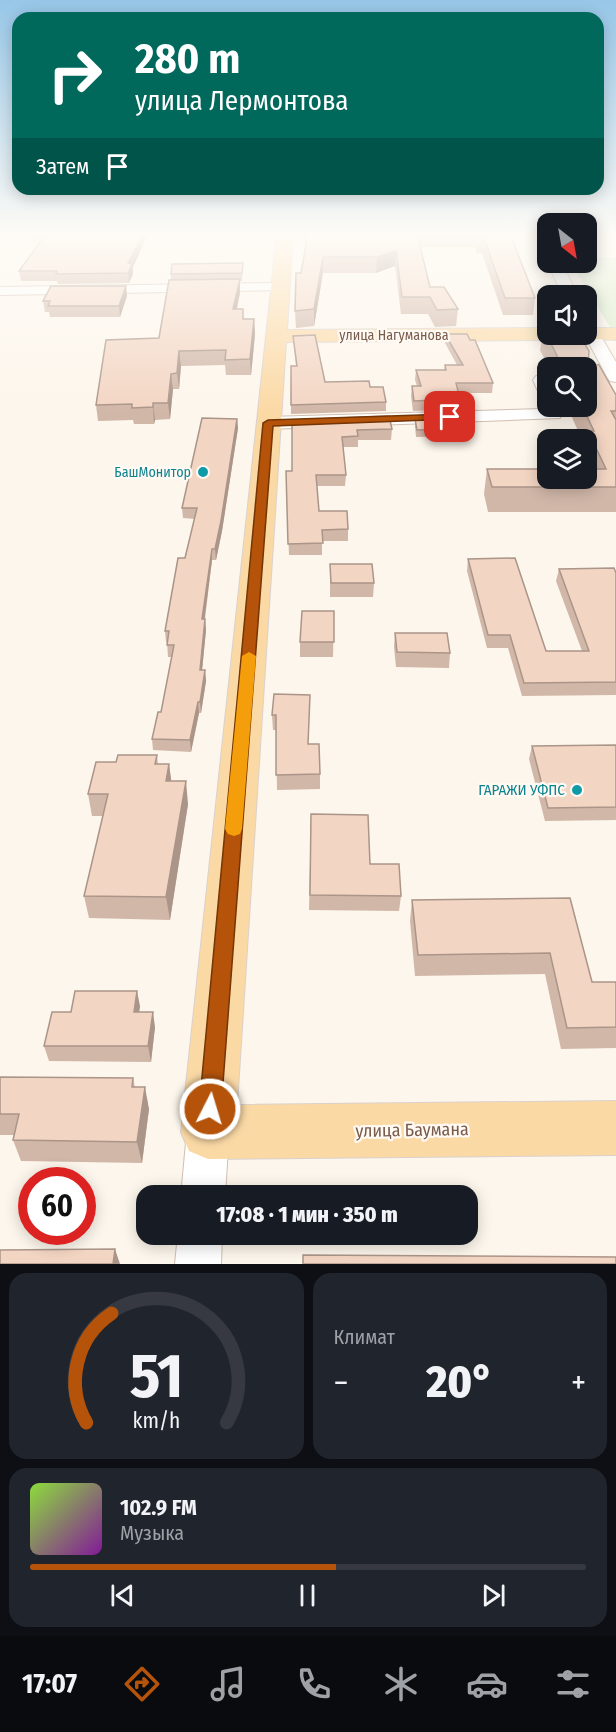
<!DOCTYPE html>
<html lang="ru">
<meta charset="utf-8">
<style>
:root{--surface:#171b24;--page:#20242c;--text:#f1f3f6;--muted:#9ea1a6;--line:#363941;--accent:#b45309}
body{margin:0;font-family:"Fira Sans Condensed",sans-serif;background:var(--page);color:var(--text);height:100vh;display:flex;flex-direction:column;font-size:22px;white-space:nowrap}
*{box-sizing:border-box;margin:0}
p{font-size:20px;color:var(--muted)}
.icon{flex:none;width:33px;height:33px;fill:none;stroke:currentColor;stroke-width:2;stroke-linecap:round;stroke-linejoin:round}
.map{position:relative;height:1264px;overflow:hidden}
.drawer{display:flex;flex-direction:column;gap:9px;padding:9px;background:#0d0f14;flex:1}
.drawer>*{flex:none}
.banner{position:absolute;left:12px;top:12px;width:592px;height:183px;border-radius:18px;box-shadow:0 3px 15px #0003;background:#00695c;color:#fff;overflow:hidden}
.needle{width:39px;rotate:149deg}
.buttons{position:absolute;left:537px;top:213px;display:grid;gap:12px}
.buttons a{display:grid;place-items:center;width:60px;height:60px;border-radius:12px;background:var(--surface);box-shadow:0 3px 15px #0003;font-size:30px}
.speed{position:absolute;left:18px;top:1167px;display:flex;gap:12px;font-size:30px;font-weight:700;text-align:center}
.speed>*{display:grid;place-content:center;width:78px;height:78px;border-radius:50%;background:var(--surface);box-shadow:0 3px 15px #0003;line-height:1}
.speed .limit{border:9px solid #d22;background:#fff;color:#111}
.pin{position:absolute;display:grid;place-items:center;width:51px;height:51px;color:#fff;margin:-26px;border-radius:12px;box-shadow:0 3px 9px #0006}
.me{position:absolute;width:66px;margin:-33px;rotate:5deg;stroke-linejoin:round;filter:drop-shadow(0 0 4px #0008)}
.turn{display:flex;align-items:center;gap:21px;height:126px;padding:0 24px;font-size:27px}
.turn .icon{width:78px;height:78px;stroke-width:2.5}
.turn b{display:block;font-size:42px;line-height:51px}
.then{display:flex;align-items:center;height:57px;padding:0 24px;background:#0003;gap:12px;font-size:22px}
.big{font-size:45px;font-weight:800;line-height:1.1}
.drawer .tile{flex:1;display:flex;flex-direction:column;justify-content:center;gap:9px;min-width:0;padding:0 21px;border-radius:18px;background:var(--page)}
.drawer .dial{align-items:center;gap:0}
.dial svg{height:156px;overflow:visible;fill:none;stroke:var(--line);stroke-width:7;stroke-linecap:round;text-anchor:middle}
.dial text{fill:var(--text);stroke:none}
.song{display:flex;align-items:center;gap:18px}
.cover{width:72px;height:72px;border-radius:9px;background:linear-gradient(135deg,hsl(90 70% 55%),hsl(290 70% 35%))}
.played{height:6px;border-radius:3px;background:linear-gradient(90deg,var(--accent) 55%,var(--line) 55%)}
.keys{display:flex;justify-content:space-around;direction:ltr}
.heat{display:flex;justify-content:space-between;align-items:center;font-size:33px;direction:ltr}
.drawer .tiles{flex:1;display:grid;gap:9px;grid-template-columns:1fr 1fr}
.tile:last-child{grid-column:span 2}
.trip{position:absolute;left:136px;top:1185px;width:342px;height:60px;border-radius:18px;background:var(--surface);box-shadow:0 3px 15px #0003;font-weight:800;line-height:60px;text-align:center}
.tabs{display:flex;height:96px;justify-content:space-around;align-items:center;background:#090b0e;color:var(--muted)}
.tabs .icon{width:42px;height:42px}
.tabs .current{color:var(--accent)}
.tabs b{font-size:27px;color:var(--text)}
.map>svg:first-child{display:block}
.green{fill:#d8ecc9}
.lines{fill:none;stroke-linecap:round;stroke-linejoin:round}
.minor-casing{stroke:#d1beb0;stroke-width:2}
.major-casing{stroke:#dad1cd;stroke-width:2}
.minor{fill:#fff;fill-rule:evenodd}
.major{fill:#fbd9a5;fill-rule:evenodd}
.wall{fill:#d1b7a8}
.shaded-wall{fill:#aa9588}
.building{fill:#f3d5c3;stroke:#aa9588;stroke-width:1.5}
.route{fill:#b45309;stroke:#753606;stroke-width:1.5}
.slow{fill:#f59e0b}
.culture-dot{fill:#0f9aa8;stroke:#fffaf3;stroke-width:2}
.labels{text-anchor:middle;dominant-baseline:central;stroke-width:4.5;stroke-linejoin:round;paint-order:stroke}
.far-street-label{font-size:14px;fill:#7a5c4d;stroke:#fffaf3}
.far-culture-label{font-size:14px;fill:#0d838f;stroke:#fffaf3;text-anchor:end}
.culture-label{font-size:15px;fill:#0d838f;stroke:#fffaf3;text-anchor:end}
.near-street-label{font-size:18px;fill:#7a5c4d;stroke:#fffaf3}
</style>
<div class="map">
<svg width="616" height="1264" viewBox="0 0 616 1264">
<rect width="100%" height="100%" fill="#fdf6ec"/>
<polygon class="green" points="587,258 616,258 616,327 610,327 571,263 586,262"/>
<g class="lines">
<g class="minor-casing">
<g id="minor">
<polygon points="532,234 544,234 548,239 548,255 543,254"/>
<polygon points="547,262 561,262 578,296 563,296"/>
<polygon points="280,283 287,287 285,290 0,295 0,287"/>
<polygon points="586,319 592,321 616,362 616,382 610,381 607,377 584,334 586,334"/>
<polygon points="548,375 548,401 542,400 533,380 536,376"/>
<polygon points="548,401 548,406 560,406 562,414 560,418 268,429 261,427 259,423 261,419 268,417 543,409 542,406"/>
<polygon points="208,1111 223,1117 229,1132 225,1196 181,1196 187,1132 193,1117"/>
<polygon points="178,1234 222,1234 221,1264 175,1264"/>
</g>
</g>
<g class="major-casing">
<g id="major">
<polygon points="277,234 293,234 287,330 548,328 548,334 558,334 555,338 548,340 286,342 237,1105 616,1101 616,1155 208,1159 189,1151 181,1132"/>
<polygon points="586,328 616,328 616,340 579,338 576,334 586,334"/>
</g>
</g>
<use href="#minor" class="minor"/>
<use href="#major" class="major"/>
</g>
<g class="wall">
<polygon points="22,234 150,234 148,234 133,267 133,274 129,283 58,284 57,281 21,281 19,271 41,241 30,241 29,236 22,236"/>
<polygon points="305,234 510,234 535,298 533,315 503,315 482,253 477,253 475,247 420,247 430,287 458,309 456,326 435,327 428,314 401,314 395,266 376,273 323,273 314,326 296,328 295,311 305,248"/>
<polygon points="243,263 242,281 240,281 240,293 237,309 243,319 254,319 255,334 251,375 226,375 225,365 181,366 179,389 173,389 170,419 155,420 154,424 134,424 133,420 98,421 96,405 159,338 171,280 171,274"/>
<polygon points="126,286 127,296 120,317 50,317 49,312 45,312 43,301"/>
<polygon points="544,329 588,364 616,395 616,512 488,512 484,494 487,469 590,469 586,462 586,440 582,440 567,406 586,406 586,368 549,368 540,350"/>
<polygon points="445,334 493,383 492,393 458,393 460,399 459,409 413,411 411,396 412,386 417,386 415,380 416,370 444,370 445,365 457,365 445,343"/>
<polygon points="293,336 325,382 370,387 386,402 386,411 291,414 291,366 296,366"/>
<polygon points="237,419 238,428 222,531 216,560 212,560 205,619 206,630 202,670 205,670 206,681 201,713 199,713 191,752 153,750 152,739 161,712 172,657 168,657 167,642 166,642 165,631 195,519 183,518 182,508"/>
<polygon points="415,419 465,429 464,436 416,437 415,426"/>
<polygon points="292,420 392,429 391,440 358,440 358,447 343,447 346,475 345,486 317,486 319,511 348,529 348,541 322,541 322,555 289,555 286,471 292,471"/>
<polygon points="468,559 546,651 582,651 556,581 559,569 616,573 616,695 522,696 508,648 487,648 467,571"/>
<polygon points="330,564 374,583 373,597 330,597"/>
<polygon points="334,611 333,657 300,657 300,642"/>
<polygon points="395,633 450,653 449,668 396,667 394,647"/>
<polygon points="310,695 308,744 320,774 320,789 277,790 276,730 273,730 272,715"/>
<polygon points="616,745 616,820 545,821 529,759 532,746"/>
<polygon points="157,755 158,764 169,764 171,781 188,804 170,920 89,918 84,896 103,816 92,816 88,794 116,762"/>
<polygon points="311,814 370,864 401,896 399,911 309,910"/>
<polygon points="570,898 592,982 616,982 616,1048 561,1049 545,974 415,976 410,921 412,900"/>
<polygon points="140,1006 139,1012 155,1027 151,1062 49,1061 44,1046 71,1012"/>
<polygon points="0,1077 133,1078 135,1087 149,1109 142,1163 21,1161 13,1140 14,1135 0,1135"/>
</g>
<g class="shaded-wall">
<polygon points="143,234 150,234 148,234 133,267 133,274 129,283 128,263"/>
<polygon points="396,251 395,266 376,273 377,257"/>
<polygon points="323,257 323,273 314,326 314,309"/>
<polygon points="240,279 240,293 233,323 233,309"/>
<polygon points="126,286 127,296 120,317 119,306"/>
<polygon points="254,319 255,334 251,375 250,359"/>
<polygon points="179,351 181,366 179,389 177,373"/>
<polygon points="171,374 173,389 170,419 168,403"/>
<polygon points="153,403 155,420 154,424 153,407"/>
<polygon points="237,419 238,428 222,531 216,560 215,549"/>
<polygon points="212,549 212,560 203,630 202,619"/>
<polygon points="205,619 206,630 201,681 200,670"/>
<polygon points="205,670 206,681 201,713 200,702"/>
<polygon points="198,702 199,713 191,752 190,740"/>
<polygon points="169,764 172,786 166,781"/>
<polygon points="186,781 188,804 170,920 166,897"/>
<polygon points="137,991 140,1006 137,1028 134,1012"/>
<polygon points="153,1012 155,1027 151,1062 148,1046"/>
<polygon points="145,1087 149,1109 142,1163 137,1142"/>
<polygon points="115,1249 120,1264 113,1264"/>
</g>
<g class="building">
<polygon points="46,234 143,234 128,263 132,264 128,273 56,274 57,271 19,271"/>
<polygon points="305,234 417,234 430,287 444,287 458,309 437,310 430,297 402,297 396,251 377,257 323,257 314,309 295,311 296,273 301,273 306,245"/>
<polygon points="477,234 510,234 535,298 505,298 484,238 478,238"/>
<polygon points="243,263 242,273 171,274 172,264"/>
<polygon points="240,279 233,309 243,309 243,319 254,319 250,359 225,360 226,350 179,351 177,373 171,374 168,403 153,403 153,407 132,408 132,404 96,405 106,340 159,338 169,280"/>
<polygon points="51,286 126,286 119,306 48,306 50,301 43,301"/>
<polygon points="544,329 548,329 548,334 579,334 589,351 588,364 599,365 616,395 616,411 611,411 616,420 616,487 492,487 487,469 548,469 548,478 586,478 586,469 606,469 588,431 594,431 582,406 586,406 586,368 563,368"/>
<polygon points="445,334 467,334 470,340 475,340 493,383 456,383 460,399 414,401 412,386 421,386 416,370 446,370 445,365 463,365"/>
<polygon points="315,335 325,382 369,381 370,387 383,387 386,402 291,405 291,366 297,366 293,336"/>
<polygon points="389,416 392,429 357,430 358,436 342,437 346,475 316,475 319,511 347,511 348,529 322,530 323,543 288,544 286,471 292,471 292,420"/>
<polygon points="463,417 465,429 417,430 415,419"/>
<polygon points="202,418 237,419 221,521 215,549 212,549 202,619 205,619 200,670 205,670 200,702 198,702 190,740 152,739 158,712 161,712 174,645 167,645 169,631 165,631 178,558 185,558 197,508 182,508"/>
<polygon points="515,558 546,651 589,651 559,569 614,568 616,573 616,682 524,683 510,635 488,635 468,559"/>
<polygon points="330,564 372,564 374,583 331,583"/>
<polygon points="302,611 334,611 334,642 300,642"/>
<polygon points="395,633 447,633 450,653 397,652"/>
<polygon points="274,694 310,695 308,744 319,744 320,774 276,775 276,715 272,715"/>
<polygon points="616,745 616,807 548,808 532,746"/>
<polygon points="118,755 157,755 155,764 169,764 166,781 186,781 166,897 84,896 108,794 88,794 96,762 116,762"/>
<polygon points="311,814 368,815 370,864 399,864 401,896 310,895"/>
<polygon points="570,898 592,982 616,982 616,1027 567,1028 550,953 418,955 412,900"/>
<polygon points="75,991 137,991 134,1012 153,1012 148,1046 44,1046 52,1012 71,1012"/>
<polygon points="0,1077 133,1078 132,1087 145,1087 137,1142 13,1140 19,1114 0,1114"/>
<polygon points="115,1249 113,1264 0,1264 0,1250"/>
<polygon points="303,1255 616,1257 616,1264 303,1264"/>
</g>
<linearGradient id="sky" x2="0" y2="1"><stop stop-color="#97c7e8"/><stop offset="0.57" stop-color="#fefbf6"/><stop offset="1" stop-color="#fefbf6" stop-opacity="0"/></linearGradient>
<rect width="616" height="411" fill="url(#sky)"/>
<polygon class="route" points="450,414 454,414 454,419 273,426 221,1109 218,1116 210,1120 202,1116 199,1109 263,423 268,420"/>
<polygon class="slow" points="249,652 256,656 242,829 240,834 234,836 228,834 225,829 242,656"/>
<g class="culture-dot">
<circle cx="203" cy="472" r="6"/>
<circle cx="577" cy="790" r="6"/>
</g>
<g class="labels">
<g class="far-street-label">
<text x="394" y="335">улица Нагуманова</text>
</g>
<g class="far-culture-label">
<text x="191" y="472">БашМонитор</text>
</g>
<g class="culture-label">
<text x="565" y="790">ГАРАЖИ УФПС</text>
</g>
<g class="near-street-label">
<text transform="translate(412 1130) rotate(-1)">улица Баумана</text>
</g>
</g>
</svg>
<div class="buttons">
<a><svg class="needle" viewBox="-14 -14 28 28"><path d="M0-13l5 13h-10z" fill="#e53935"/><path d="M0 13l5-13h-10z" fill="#9ea1a6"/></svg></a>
<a><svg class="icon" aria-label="sound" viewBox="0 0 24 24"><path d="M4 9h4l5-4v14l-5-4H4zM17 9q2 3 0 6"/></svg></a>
<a><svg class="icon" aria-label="search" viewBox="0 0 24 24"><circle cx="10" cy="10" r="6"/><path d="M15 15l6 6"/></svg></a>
<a><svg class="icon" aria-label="layers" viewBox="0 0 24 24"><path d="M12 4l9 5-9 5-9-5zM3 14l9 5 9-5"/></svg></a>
</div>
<div class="speed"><div class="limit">60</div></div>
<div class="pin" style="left:450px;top:417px;background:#d93025"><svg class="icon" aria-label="arrive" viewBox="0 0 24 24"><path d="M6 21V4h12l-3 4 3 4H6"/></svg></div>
<svg class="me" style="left:210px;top:1109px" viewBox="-20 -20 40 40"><circle r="17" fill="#b45309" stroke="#fff" stroke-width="3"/><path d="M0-11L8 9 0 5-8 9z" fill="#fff"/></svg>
<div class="trip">17:08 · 1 мин · 350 m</div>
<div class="banner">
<div class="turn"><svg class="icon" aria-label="right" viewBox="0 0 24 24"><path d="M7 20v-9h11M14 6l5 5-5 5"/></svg><div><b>280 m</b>улица Лермонтова</div></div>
<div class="then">Затем<svg class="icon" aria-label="arrive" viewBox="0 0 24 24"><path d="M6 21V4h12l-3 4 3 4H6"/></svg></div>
</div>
</div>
<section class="drawer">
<div class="tiles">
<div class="tile dial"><svg viewBox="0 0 100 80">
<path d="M14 69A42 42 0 1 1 86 69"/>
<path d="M14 69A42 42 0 0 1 27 13" stroke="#b45309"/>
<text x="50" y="56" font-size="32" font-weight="700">51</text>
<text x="50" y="72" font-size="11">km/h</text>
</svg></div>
<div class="tile"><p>Климат</p>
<div class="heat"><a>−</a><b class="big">20°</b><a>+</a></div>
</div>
<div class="tile">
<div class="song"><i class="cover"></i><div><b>102.9 FM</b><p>Музыка</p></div></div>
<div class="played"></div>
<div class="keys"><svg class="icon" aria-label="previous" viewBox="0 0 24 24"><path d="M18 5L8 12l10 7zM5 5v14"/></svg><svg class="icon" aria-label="pause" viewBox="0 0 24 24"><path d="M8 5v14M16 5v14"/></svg><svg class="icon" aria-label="next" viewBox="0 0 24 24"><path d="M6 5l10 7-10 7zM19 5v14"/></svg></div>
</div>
</div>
</section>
<nav class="tabs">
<b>17:07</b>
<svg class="icon current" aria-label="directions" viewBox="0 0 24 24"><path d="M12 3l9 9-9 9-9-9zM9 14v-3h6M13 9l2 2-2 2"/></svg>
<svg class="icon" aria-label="music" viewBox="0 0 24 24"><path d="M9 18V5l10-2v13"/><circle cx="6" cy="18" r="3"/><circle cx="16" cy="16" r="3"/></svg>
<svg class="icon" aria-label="phone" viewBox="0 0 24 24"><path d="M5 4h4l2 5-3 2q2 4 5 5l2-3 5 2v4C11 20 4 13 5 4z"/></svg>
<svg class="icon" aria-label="climate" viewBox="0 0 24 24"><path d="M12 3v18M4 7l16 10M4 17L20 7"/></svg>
<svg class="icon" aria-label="car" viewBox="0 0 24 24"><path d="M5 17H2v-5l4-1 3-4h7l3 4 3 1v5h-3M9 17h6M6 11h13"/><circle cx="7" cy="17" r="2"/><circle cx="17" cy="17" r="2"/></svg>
<svg class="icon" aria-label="filters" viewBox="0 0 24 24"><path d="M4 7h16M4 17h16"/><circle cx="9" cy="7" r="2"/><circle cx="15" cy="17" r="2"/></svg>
</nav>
